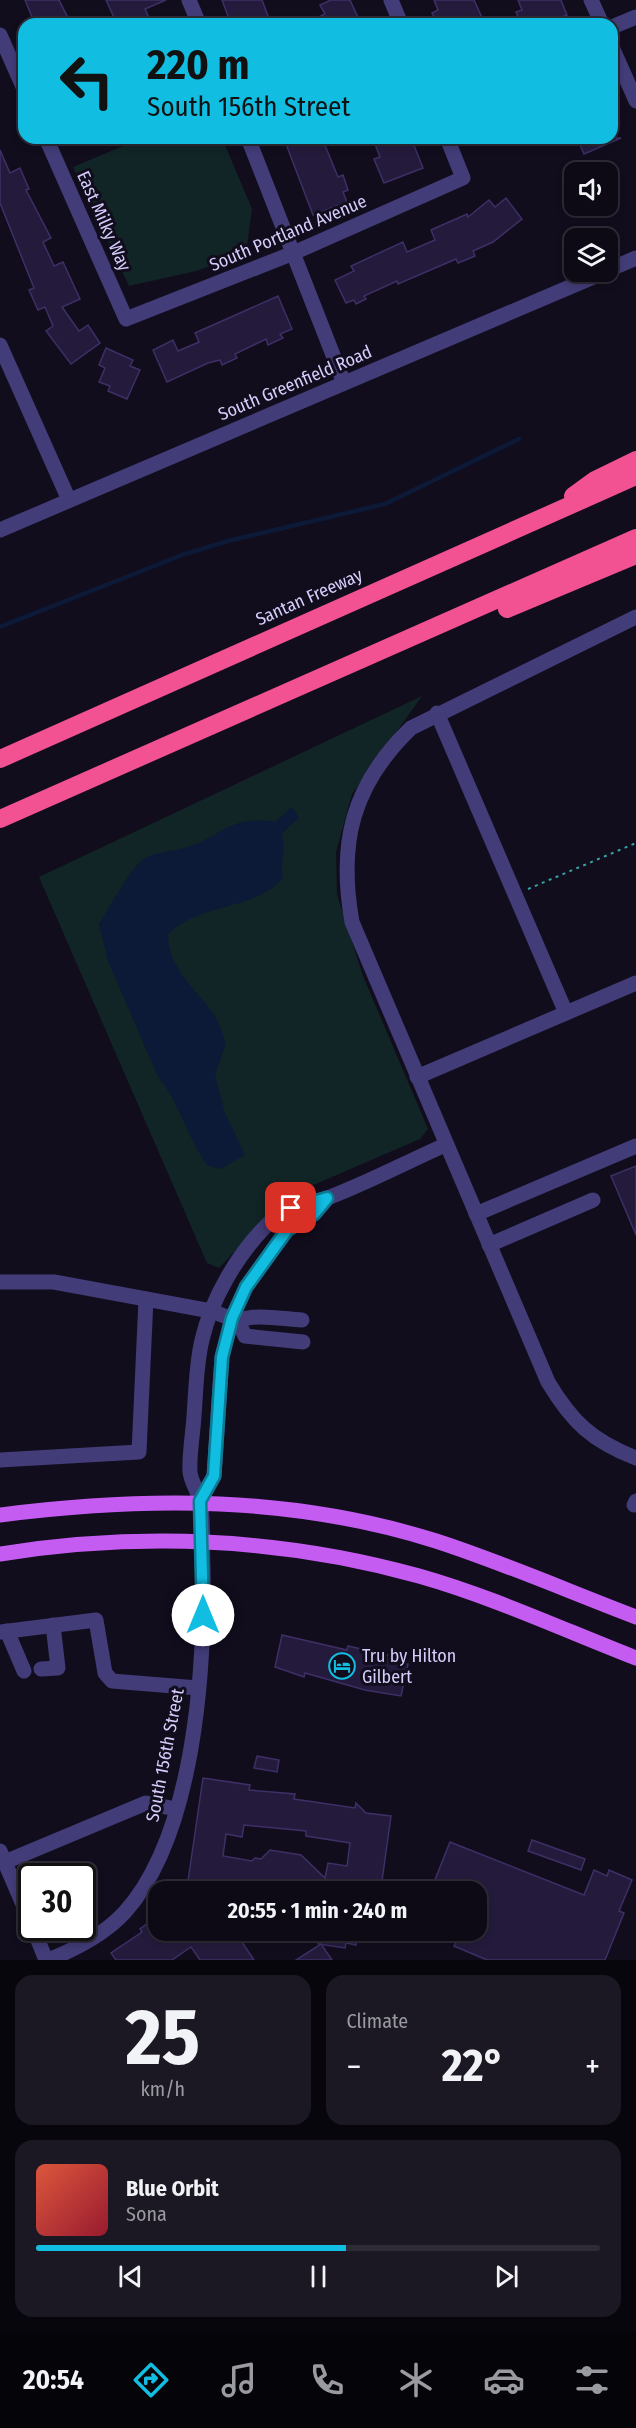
<!DOCTYPE html>
<meta charset="utf-8">
<style>
:root{--surface:#0d0a16;--page:#1b1823;--text:#f1f3f6;--muted:#9a9aa1;--line:#2d2b35;--accent:#11bee2}
body{margin:0;font-family:"Fira Sans Condensed",sans-serif;background:var(--page);color:var(--text);height:100vh;display:flex;flex-direction:column;font-size:22px;white-space:nowrap}
*{box-sizing:border-box;margin:0}
p{font-size:20px;color:var(--muted)}
.icon{flex:none;width:33px;height:33px;fill:none;stroke:currentColor;stroke-width:2;stroke-linecap:round;stroke-linejoin:round}
.map{position:relative;height:1960px;overflow:hidden}
.side{display:flex;flex-direction:column;gap:15px;padding:15px;background:#07060c;flex:1}
.side>*{flex:none}
.top-card{position:absolute;left:18px;top:18px;width:600px;height:126px;border-radius:18px;box-shadow:0 3px 9px #0003,0 0 0 2px var(--line);background:#11bee2;color:#111;overflow:hidden}
.controls{position:absolute;left:564px;top:162px;display:grid;gap:12px}
.controls a{display:grid;place-items:center;width:54px;height:54px;border-radius:12px;background:var(--surface);box-shadow:0 3px 9px #0003,0 0 0 2px var(--line);font-size:30px}
.speed{position:absolute;left:18px;top:1863px;display:flex;gap:12px;font-size:30px;font-weight:700;text-align:center}
.speed>*{display:grid;place-content:center;width:78px;height:78px;border-radius:50%;background:var(--surface);box-shadow:0 3px 9px #0003,0 0 0 2px var(--line);line-height:1}
.speed .limit{border:3px solid #111;border-radius:9px;background:#fff;color:#111}
.pin{position:absolute;display:grid;place-items:center;width:51px;height:51px;color:#fff;margin:-26px;border-radius:12px;box-shadow:0 3px 9px #0006}
.me{position:absolute;width:66px;margin:-33px;rotate:0deg;stroke-linejoin:round;filter:drop-shadow(0 0 4px #0008)}
.turn{display:flex;align-items:center;gap:21px;height:126px;padding:0 30px;font-size:27px}
.turn .icon{width:78px;height:78px;stroke-width:2.5}
.turn b{display:block;font-size:42px;line-height:51px}
.big{font-size:45px;font-weight:700;line-height:1.1}
.side .card{flex:1;display:flex;flex-direction:column;justify-content:center;gap:9px;min-width:0;padding:0 21px;border-radius:18px;background:var(--page)}
.side .dial{align-items:center;gap:0}
.dial b{font-size:78px;line-height:1}
.song{display:flex;align-items:center;gap:18px}
.cover{width:72px;height:72px;border-radius:9px;background:linear-gradient(135deg,hsl(10 70% 55%),hsl(350 70% 35%))}
.played{height:6px;border-radius:3px;background:linear-gradient(90deg,var(--accent) 55%,var(--line) 55%)}
.keys{display:flex;justify-content:space-around;direction:ltr}
.heat{display:flex;justify-content:space-between;align-items:center;font-size:33px;direction:ltr}
.side .tiles{flex:1;display:grid;gap:15px;grid-template-columns:1fr 1fr}
.card:last-child{grid-column:span 2}
.trip{position:absolute;left:148px;top:1881px;width:339px;height:60px;border-radius:18px;background:var(--surface);box-shadow:0 3px 9px #0003,0 0 0 2px var(--line);font-weight:700;line-height:60px;text-align:center}
.dock{display:flex;height:96px;justify-content:space-around;align-items:center;background:#050409;color:var(--muted)}
.dock .icon{width:42px;height:42px}
.dock .current{color:var(--accent)}
.dock b{font-size:27px;color:var(--text)}
.map>svg:first-child{display:block}
.green{fill:#112526}
.water{fill:#0c1937}
.lines{fill:none;stroke-linecap:round;stroke-linejoin:round}
.stream{stroke:#0c1937;stroke-width:4.5}
.building{fill:#241b3c;stroke:#3e2f66;stroke-width:1.5;fill-rule:evenodd}
.path{stroke:#36a4a6;stroke-width:2;stroke-dasharray:3 4.5;stroke-linecap:butt}
.minor{stroke:#423c78;stroke-width:15}
.major{stroke:#c55cf2;stroke-width:15}
.highway{stroke:#f25192;stroke-width:18}
.route-casing{stroke:#0b7c93;stroke-width:15}
.route{stroke:#11bee2;stroke-width:10}
.labels{text-anchor:middle;dominant-baseline:central;stroke-width:6;stroke-linejoin:round;paint-order:stroke}
.street-label{font-size:18px;fill:#d5cdfb;stroke:#110d1d}
.poi-label{font-size:18px;fill:#d5cdfb;stroke:#110d1d;text-anchor:start}
</style>
<div class="map">
<svg width="636" height="1960" viewBox="0 0 636 1960">
<rect width="100%" height="100%" fill="#110d1d"/>
<g class="green">
<polygon points="142,138 222,138 252,209 246,253 196,271 129,286 73,167"/>
<polygon points="422,696 352,794 336,852 337,895 363,976 428,1129 420,1139 288,1196 219,1268 207,1263 39,877"/>
</g>
<path class="water" d="M292,807L299,818L281,834C287,849 279,862 283,878C254,911 202,902 168,934C168,968 194,987 213,1013C219,1022 222,1033 226,1043L215,1075L225,1113L245,1155L220,1169L207,1165C187,1136 179,1102 157,1075L108,961L99,924C110,907 127,875 140,862C152,851 174,852 188,847C224,835 231,815 275,822Z"/>
<g class="lines">
<polyline class="stream" points="0,627 182,555 228,541 385,504 519,439"/>
</g>
<g class="building">
<polygon points="25,0 59,0 71,24 35,24"/>
<polygon points="106,0 166,0 145,9 152,24 117,24"/>
<polygon points="222,0 262,0 271,24 231,24"/>
<polygon points="331,0 350,0 361,24 304,24 325,14 320,5"/>
<polygon points="434,0 474,0 485,24 438,24 432,13 438,10"/>
<polygon points="518,0 561,0 567,15 544,24 521,24 516,12 522,10"/>
<polygon points="300,138 322,138 338,177 343,175 348,190 343,192 347,202 313,215 286,144"/>
<polygon points="390,138 411,138 423,168 384,183 374,159 380,157 375,144"/>
<polygon points="577,138 621,138 584,154"/>
<polygon points="0,150 10,173 20,168 29,189 26,190 51,238 43,242 54,266 63,262 80,299 62,307 79,331 88,325 100,343 71,364 46,331 53,326 45,307 38,310 29,290 34,288 0,203"/>
<polygon points="506,198 522,219 493,242 473,251 475,256 458,263 456,259 398,284 397,281 364,296 366,299 356,304 354,300 346,303 335,280 354,271 351,266 403,242 407,252 435,240 431,230 467,214 468,217 489,200 495,207"/>
<polygon points="278,296 292,329 280,334 283,338 268,345 266,339 235,354 237,358 222,365 220,360 208,363 167,382 153,350 173,340 178,351 199,342 195,333"/>
<polygon points="106,348 133,360 130,366 140,370 127,399 108,391 110,386 99,382 105,368 99,365"/>
<polygon points="636,1166 636,1235 611,1176"/>
<polygon points="282,1635 347,1650 348,1646 397,1657 396,1662 408,1664 401,1696 365,1690 305,1673 304,1677 275,1667"/>
<polygon points="257,1756 279,1760 277,1772 254,1768"/>
<path d="M203,1778L250,1785L249,1790L295,1794L294,1799L355,1808L356,1803L366,1813L391,1816L382,1881L375,1892H261L188,1881ZM244,1825L306,1831V1836L350,1843L347,1866L328,1863L325,1878L301,1855L270,1850L261,1859L255,1858L252,1861L223,1856L226,1834L242,1837Z"/>
<polygon points="532,1840 585,1859 581,1870 528,1851"/>
<polygon points="450,1842 584,1895 594,1870 607,1876 609,1870 632,1880 619,1911 624,1913 605,1960 487,1960 454,1946 456,1942 429,1931 477,1930 477,1892 430,1892"/>
<polygon points="159,1915 159,1930 234,1930 254,1960 200,1960 191,1947 172,1960 116,1960 111,1953 142,1932 140,1929"/>
<polygon points="321,1930 359,1930 356,1945 346,1943 345,1948 318,1944"/>
<polygon points="321,1944 332,1960 296,1960"/>
</g>
<g class="lines">
<polyline class="path" points="528,889 636,843"/>
<g class="minor">
<polyline points="189,0 199,24"/>
<polyline points="391,0 401,24"/>
<polyline points="591,0 602,24"/>
<polyline points="612,27 636,17"/>
<polyline points="0,35 24,89"/>
<polyline points="612,47 636,101"/>
<polyline points="46,138 126,319 291,254 463,178 447,138"/>
<polyline points="248,138 344,383"/>
<polyline points="608,270 636,258"/>
<polyline points="0,345 69,500"/>
<polyline points="0,530 605,272"/>
<path d="M636,617L411,728C352,785 338,843 352,922L548,1382C572,1422 592,1441 636,1458"/>
<polyline points="437,713 566,1013"/>
<polyline points="417,1077 636,983"/>
<polyline points="476,1214 636,1146"/>
<polyline points="489,1245 593,1200"/>
<polyline points="0,1282 54,1282 211,1311 238,1321 245,1336 303,1342"/>
<path d="M238,1321C256,1313 281,1319 302,1320"/>
<polyline points="0,1460 139,1452 146,1299"/>
<polyline points="200,1501 214,1476 222,1357 232,1318 246,1287 287,1230 314,1214 327,1199"/>
<polyline points="634,1505 636,1501"/>
<polyline points="7,1631 24,1671"/>
<polyline points="0,1632 96,1620 105,1673 112,1681 198,1688"/>
<polyline points="41,1669 58,1668 53,1625"/>
<polyline points="0,1851 32,1925"/>
<polyline points="5,1862 146,1803 176,1809"/>
<polyline points="33,1928 46,1960"/>
<path d="M48,1960C76,1949 104,1935 125,1912C195,1834 205,1668 203,1567C202,1546 204,1521 200,1501C198,1491 191,1482 190,1472C189,1454 193,1434 194,1416C196,1391 196,1365 202,1340C211,1300 237,1255 266,1226C284,1207 307,1206 330,1197C369,1182 407,1162 445,1145"/>
</g>
<g class="major">
<path d="M0,1515C148,1496 293,1496 436,1541C504,1563 570,1592 636,1617"/>
<path d="M0,1554C140,1532 282,1538 419,1576C493,1597 564,1630 636,1658"/>
</g>
<g class="highway">
<polyline points="573,496 595,480 636,460"/>
<polyline points="507,609 636,555"/>
<polyline points="0,759 636,476"/>
<polyline points="0,819 636,538"/>
</g>
</g>
<g class="lines">
<g class="route-casing">
<polyline id="route" points="203,1615 200,1501 214,1476 222,1357 232,1318 246,1287 287,1230 314,1214 327,1198 291,1208"/>
</g>
<use href="#route" class="route"/>
</g>
<defs>
<g id="hotel-ring" transform="scale(1.35)"><circle r="9.5" fill="#110d1d" stroke="#11bee2" stroke-width="1.5"/><path d="M-6-4.5h1.5V1H6V5H4.5V3h-9V5H-6ZM-4 0a1.8 1.8 0 1 1 3.6 0ZM.5 0V-2.5h3Q6-2.5 6 0Z" fill="#11bee2"/></g>
</defs>
<g fill-rule="evenodd">
<use href="#hotel-ring" x="342" y="1666"/>
</g>
<g class="labels">
<g class="street-label">
<text transform="translate(104 221) rotate(66)">East Milky Way</text>
<text transform="translate(288 233) rotate(-23)">South Portland Avenue</text>
<text transform="translate(295 383) rotate(-23)">South Greenfield Road</text>
<text transform="translate(309 597) rotate(-24)">Santan Freeway</text>
<text transform="translate(165 1755) rotate(-79)">South 156th Street</text>
</g>
<g class="poi-label">
<text x="362" y="1656">Tru by Hilton<tspan x="362" dy="21">Gilbert</tspan></text>
</g>
</g>
</svg>
<div class="controls">
<a><svg class="icon" aria-label="sound" viewBox="0 0 24 24"><path d="M4 9h4l5-4v14l-5-4H4zM17 9q2 3 0 6"/></svg></a>
<a><svg class="icon" aria-label="layers" viewBox="0 0 24 24"><path d="M12 4l9 5-9 5-9-5zM3 14l9 5 9-5"/></svg></a>
</div>
<div class="speed"><div class="limit">30</div></div>
<div class="pin" style="left:291px;top:1208px;background:#d93025"><svg class="icon" aria-label="arrive" viewBox="0 0 24 24"><path d="M6 21V4h12l-3 4 3 4H6"/></svg></div>
<svg class="me" style="left:203px;top:1615px" viewBox="-20 -20 40 40"><circle r="19" fill="#fff"/><path d="M0-13L10 11 0 6-10 11z" fill="#11bee2"/></svg>
<div class="trip">20:55 · 1 min · 240 m</div>
<div class="top-card">
<div class="turn"><svg class="icon" aria-label="left" viewBox="0 0 24 24"><path d="M17 20v-9H6M10 6l-5 5 5 5"/></svg><div><b>220 m</b>South 156th Street</div></div>
</div>
</div>
<section class="side">
<div class="tiles">
<div class="card dial"><b>25</b><p>km/h</p></div>
<div class="card"><p>Climate</p>
<div class="heat"><a>−</a><b class="big">22°</b><a>+</a></div>
</div>
<div class="card">
<div class="song"><i class="cover"></i><div><b>Blue Orbit</b><p>Sona</p></div></div>
<div class="played"></div>
<div class="keys"><svg class="icon" aria-label="previous" viewBox="0 0 24 24"><path d="M18 5L8 12l10 7zM5 5v14"/></svg><svg class="icon" aria-label="pause" viewBox="0 0 24 24"><path d="M8 5v14M16 5v14"/></svg><svg class="icon" aria-label="next" viewBox="0 0 24 24"><path d="M6 5l10 7-10 7zM19 5v14"/></svg></div>
</div>
</div>
</section>
<nav class="dock">
<b>20:54</b>
<svg class="icon current" aria-label="directions" viewBox="0 0 24 24"><path d="M12 3l9 9-9 9-9-9zM9 14v-3h6M13 9l2 2-2 2"/></svg>
<svg class="icon" aria-label="music" viewBox="0 0 24 24"><path d="M9 18V5l10-2v13"/><circle cx="6" cy="18" r="3"/><circle cx="16" cy="16" r="3"/></svg>
<svg class="icon" aria-label="phone" viewBox="0 0 24 24"><path d="M5 4h4l2 5-3 2q2 4 5 5l2-3 5 2v4C11 20 4 13 5 4z"/></svg>
<svg class="icon" aria-label="climate" viewBox="0 0 24 24"><path d="M12 3v18M4 7l16 10M4 17L20 7"/></svg>
<svg class="icon" aria-label="car" viewBox="0 0 24 24"><path d="M5 17H2v-5l4-1 3-4h7l3 4 3 1v5h-3M9 17h6M6 11h13"/><circle cx="7" cy="17" r="2"/><circle cx="17" cy="17" r="2"/></svg>
<svg class="icon" aria-label="filters" viewBox="0 0 24 24"><path d="M4 7h16M4 17h16"/><circle cx="9" cy="7" r="2"/><circle cx="15" cy="17" r="2"/></svg>
</nav>
